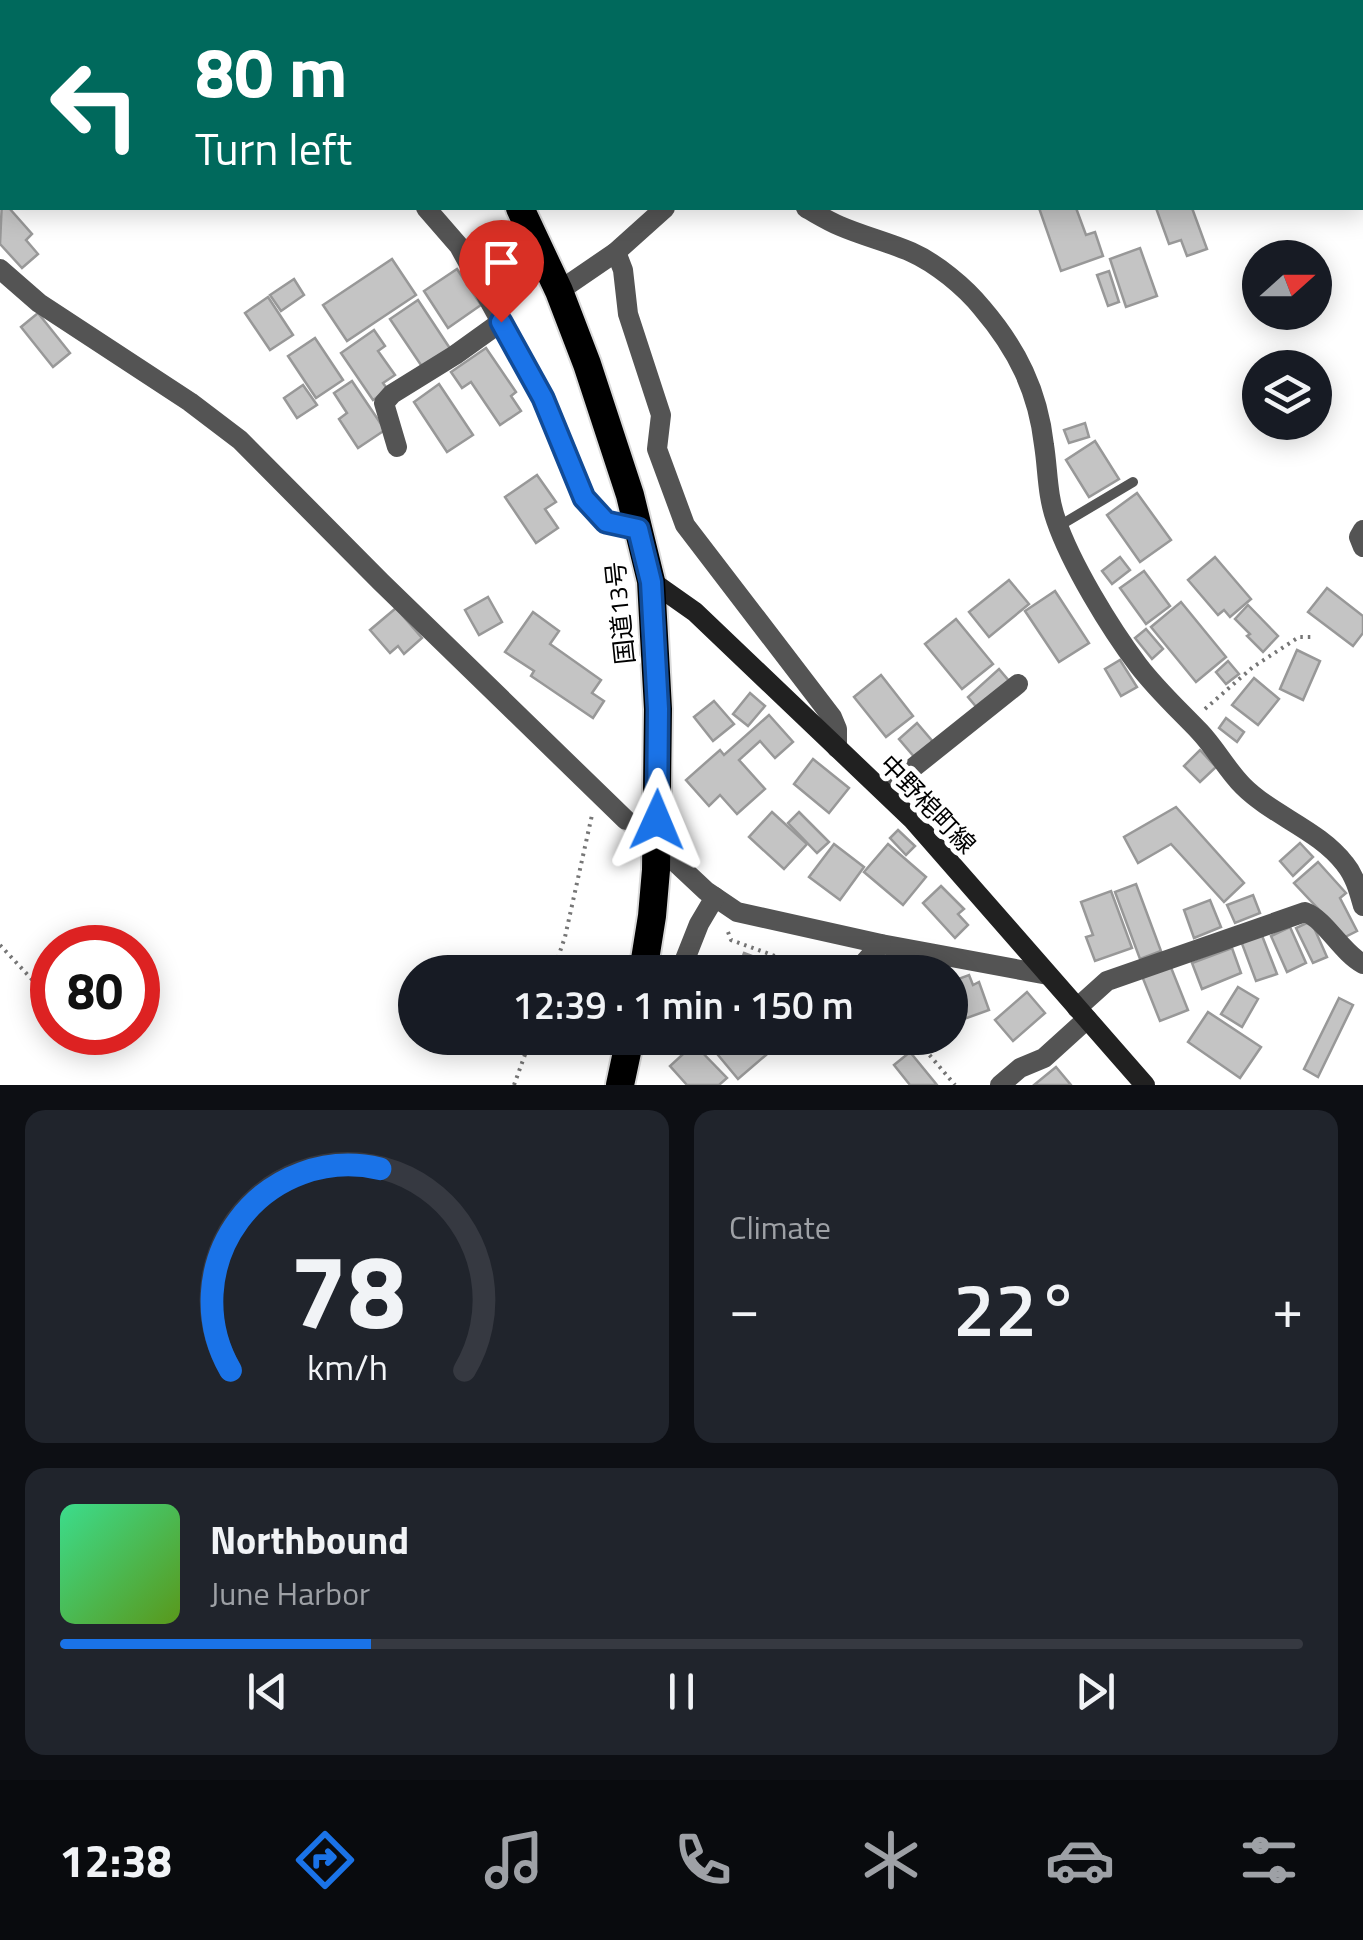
<!DOCTYPE html>
<meta charset="utf-8">
<style>
:root{--surface:#171b24;--page:#20242c;--text:#f1f3f6;--muted:#9ea1a6;--line:#363941;--accent:#1a73e8}
body{margin:0;font-family:"Titillium Web","Noto Sans JP",sans-serif;background:var(--page);color:var(--text);height:100vh;display:flex;flex-direction:column;font-size:38px;white-space:nowrap}
*{box-sizing:border-box;margin:0}
p{font-size:32px;color:var(--muted)}
.icon{flex:none;width:55px;height:55px;fill:none;stroke:currentColor;stroke-width:2;stroke-linecap:round;stroke-linejoin:round}
.map{position:relative;height:1085px;overflow:hidden}
.panel{display:flex;flex-direction:column;gap:25px;padding:25px;background:#0d0f14;flex:1}
.panel>*{flex:none}
.banner{position:absolute;left:0px;top:0px;width:1365px;height:210px;box-shadow:0 5px 25px #0003;background:#00695c;color:#fff;overflow:hidden}
.needle{width:65px;rotate:69deg}
.fabs{position:absolute;left:1242px;top:240px;display:grid;gap:20px}
.fabs a{display:grid;place-items:center;width:90px;height:90px;border-radius:50%;background:var(--surface);box-shadow:0 5px 25px #0003;font-size:50px}
.speed{position:absolute;left:30px;top:925px;display:flex;gap:20px;font-size:50px;font-weight:700;text-align:center}
.speed>*{display:grid;place-content:center;width:130px;height:130px;border-radius:50%;background:var(--surface);box-shadow:0 5px 25px #0003;line-height:1}
.speed .limit{border:15px solid #d22;background:#fff;color:#111}
.pin{position:absolute;display:grid;place-items:center;width:85px;height:85px;color:#fff;margin:-102px -42px;border-radius:50% 50% 50% 0;rotate:-45deg;box-shadow:0 0 10px #0007}
.pin .icon{rotate:45deg}
.me{position:absolute;width:110px;margin:-55px;rotate:1deg;stroke-linejoin:round;filter:drop-shadow(0 0 8px #0008)}
.turn{display:flex;align-items:center;gap:35px;height:210px;padding:0 30px;font-size:45px}
.turn .icon{width:130px;height:130px;stroke-width:2.5}
.turn b{display:block;font-size:70px;line-height:85px}
.big{font-size:75px;font-weight:600;line-height:1.1}
.panel .card{flex:1;display:flex;flex-direction:column;justify-content:center;gap:15px;min-width:0;padding:0 35px;border-radius:20px;background:var(--page)}
.panel .dial{align-items:center;gap:0}
.dial svg{height:260px;overflow:visible;fill:none;stroke:var(--line);stroke-width:7;stroke-linecap:round;text-anchor:middle}
.dial text{fill:var(--text);stroke:none}
.song{display:flex;align-items:center;gap:30px}
.cover{width:120px;height:120px;border-radius:15px;background:linear-gradient(135deg,hsl(150 70% 55%),hsl(90 70% 35%))}
.played{height:10px;border-radius:5px;background:linear-gradient(90deg,var(--accent) 25%,var(--line) 25%)}
.keys{display:flex;justify-content:space-around;direction:ltr}
.heat{display:flex;justify-content:space-between;align-items:center;font-size:55px;direction:ltr}
.panel .tiles{flex:1;display:grid;gap:25px;grid-template-columns:1fr 1fr}
.card:last-child{grid-column:span 2}
.trip{position:absolute;left:398px;top:955px;width:570px;height:100px;border-radius:50px;background:var(--surface);box-shadow:0 5px 25px #0003;font-weight:600;line-height:100px;text-align:center}
.tab-bar{display:flex;height:160px;justify-content:space-around;align-items:center;background:#090b0e;color:var(--muted)}
.tab-bar .icon{width:70px;height:70px}
.tab-bar .active{color:var(--accent)}
.tab-bar b{font-size:45px;color:var(--text)}
.map>svg:first-child{display:block}
.building{fill:#c4c4c4;stroke:#989898;stroke-width:2.5}
.lines{fill:none;stroke-linecap:round;stroke-linejoin:round}
.minor-tunnel{stroke:#d9d9d9;stroke-width:20;stroke-dasharray:20 10;stroke-linecap:butt}
.trunk-casing{stroke:#dbdbdb;stroke-width:32}
.path{stroke:#767676;stroke-width:4;stroke-dasharray:2.5 5;stroke-linecap:butt}
.service{stroke:#545454;stroke-width:10}
.minor{stroke:#545454;stroke-width:20}
.secondary{stroke:#212121;stroke-width:20}
.trunk{stroke:#000;stroke-width:28}
.route-casing{stroke:#114b97;stroke-width:25}
.route{stroke:#1a73e8;stroke-width:18}
.labels{text-anchor:middle;dominant-baseline:central;stroke-width:10;stroke-linejoin:round;paint-order:stroke}
.street-label{font-size:25px;fill:#000;stroke:#fff}
</style>
<div class="map">
<svg width="1363" height="1085" viewBox="0 0 1363 1085">
<rect width="100%" height="100%" fill="#fff"/>
<g class="building">
<polygon points="2,200 2,208 9,208 32,234 26,240 38,254 22,268 0,244"/>
<polygon points="1039,208 1079,208 1076,208 1086,235 1095,232 1103,256 1061,271"/>
<polygon points="1156,208 1192,208 1207,249 1187,256 1181,240 1169,244"/>
<polygon points="1140,248 1157,296 1126,307 1110,259"/>
<polygon points="392,259 416,295 347,341 323,305"/>
<polygon points="457,269 481,305 448,328 424,291"/>
<polygon points="1109,271 1119,302 1108,306 1097,275"/>
<polygon points="294,279 304,295 281,311 270,295"/>
<polygon points="268,297 293,335 270,350 245,313"/>
<polygon points="418,300 451,350 423,368 390,319"/>
<polygon points="38,313 70,353 53,367 21,327"/>
<polygon points="374,330 385,346 378,351 395,375 383,383 388,390 373,400 341,353"/>
<polygon points="315,338 343,380 316,398 288,356"/>
<polygon points="486,348 516,392 511,396 521,411 500,425 471,382 462,388 451,372"/>
<polygon points="352,381 385,430 358,448 339,419 347,413 334,393"/>
<polygon points="439,384 473,435 447,452 414,402"/>
<polygon points="303,385 317,405 297,418 284,398"/>
<polygon points="1085,423 1089,437 1069,443 1064,430"/>
<polygon points="1095,441 1119,479 1089,497 1066,460"/>
<polygon points="537,475 556,502 545,509 558,528 536,543 505,497"/>
<polygon points="1137,493 1171,540 1140,562 1107,515"/>
<polygon points="1120,557 1130,570 1112,584 1102,571"/>
<polygon points="1215,557 1251,599 1230,617 1224,610 1218,615 1188,580"/>
<polygon points="1144,571 1170,606 1146,624 1120,588"/>
<polygon points="1009,580 1029,604 989,637 969,612"/>
<polygon points="1327,588 1363,616 1363,633 1353,646 1308,612"/>
<polygon points="1055,591 1089,643 1059,662 1025,611"/>
<polygon points="488,597 502,622 479,635 465,610"/>
<polygon points="1181,602 1226,657 1196,682 1151,627"/>
<polygon points="1248,605 1278,636 1263,652 1247,636 1250,634 1235,619"/>
<polygon points="396,608 422,638 404,654 398,646 390,653 370,630"/>
<polygon points="533,612 559,631 550,644 601,680 592,693 604,701 593,718 531,676 534,671 505,652"/>
<polygon points="956,619 993,664 962,689 925,644"/>
<polygon points="1146,629 1163,649 1152,659 1135,638"/>
<polygon points="1297,650 1320,661 1303,700 1280,689"/>
<polygon points="1120,660 1137,687 1121,696 1105,669"/>
<polygon points="1228,661 1239,674 1226,684 1216,672"/>
<polygon points="999,669 1009,681 978,709 968,697"/>
<polygon points="881,675 913,716 886,737 854,697"/>
<polygon points="1254,678 1279,699 1258,725 1232,705"/>
<polygon points="750,693 765,706 748,726 733,714"/>
<polygon points="714,701 734,724 713,741 694,717"/>
<polygon points="769,715 793,742 775,758 760,741 739,760 765,789 737,814 720,795 709,806 686,780 720,750 724,755"/>
<polygon points="1226,718 1244,732 1237,742 1219,728"/>
<polygon points="917,723 934,743 916,759 899,739"/>
<polygon points="1200,750 1216,767 1200,782 1184,766"/>
<polygon points="813,759 849,788 829,813 794,784"/>
<polygon points="1176,807 1244,883 1224,902 1171,844 1138,863 1124,837"/>
<polygon points="772,812 807,844 784,869 749,837"/>
<polygon points="799,812 829,842 817,853 788,823"/>
<polygon points="898,830 915,846 906,855 890,838"/>
<polygon points="1300,843 1313,857 1293,876 1280,861"/>
<polygon points="834,844 864,867 840,900 809,877"/>
<polygon points="888,844 926,877 903,905 864,872"/>
<polygon points="1318,862 1346,893 1340,898 1357,931 1337,941 1323,914 1294,883"/>
<polygon points="1136,884 1161,951 1140,959 1115,892"/>
<polygon points="941,886 964,909 958,914 968,925 955,938 923,903"/>
<polygon points="1111,891 1132,948 1095,961 1086,937 1093,935 1081,902"/>
<polygon points="1253,895 1260,913 1235,923 1227,905"/>
<polygon points="1210,900 1221,927 1194,938 1184,910"/>
<polygon points="1311,921 1327,957 1313,963 1296,928"/>
<polygon points="1290,927 1306,963 1287,972 1271,936"/>
<polygon points="1261,933 1277,974 1256,981 1241,941"/>
<polygon points="1232,948 1241,973 1202,989 1192,963"/>
<polygon points="744,953 794,972 737,972"/>
<polygon points="1170,965 1188,1010 1160,1021 1142,976"/>
<polygon points="969,975 973,985 979,982 989,1010 950,1024 950,982"/>
<polygon points="1238,987 1258,999 1242,1027 1221,1014"/>
<polygon points="1027,992 1045,1013 1013,1041 995,1020"/>
<polygon points="1339,998 1353,1005 1318,1077 1304,1069"/>
<polygon points="1208,1012 1261,1047 1240,1078 1188,1042"/>
<polygon points="726,1038 752,1038 766,1055 738,1079 713,1049"/>
<polygon points="694,1044 727,1078 719,1085 687,1085 670,1066"/>
<polygon points="910,1052 937,1085 910,1085 894,1065"/>
<polygon points="1056,1067 1071,1085 1034,1085"/>
</g>
<g class="lines">
<polyline class="minor-tunnel" points="626,820 663,851"/>
<g class="trunk-casing">
<g id="trunk">
<polyline points="424,0 425,2"/>
<polyline points="520,208 559,291 587,364 630,495 651,581 658,709 656,870 652,916 643,972"/>
<polyline points="620,1085 630,1038"/>
</g>
</g>
<g class="path">
<polyline points="1254,0 1256,2"/>
<polyline points="1362,170 1363,171"/>
<polyline points="1205,709 1253,667 1299,637 1315,637"/>
<polyline points="728,932 731,940 819,972"/>
<polyline points="0,945 52,1001"/>
<polyline points="553,972 565,937 592,815"/>
<polyline points="83,1032 100,1051"/>
<polyline points="915,1038 955,1085"/>
<polyline points="514,1085 531,1038"/>
</g>
<polyline class="service" points="1059,526 1133,482"/>
<g class="minor">
<polyline points="149,0 155,2"/>
<polyline points="720,0 724,2"/>
<polyline points="426,208 459,246 543,398 583,498 606,522 638,529"/>
<path d="M806,208C817,214 828,221 840,226C863,236 888,242 911,252C936,263 965,287 982,308C1017,349 1038,391 1044,445C1048,470 1047,495 1056,520C1071,564 1110,628 1138,665C1157,690 1179,710 1200,732C1216,749 1227,770 1243,786C1273,816 1319,830 1345,864C1355,876 1359,892 1363,906"/>
<polyline points="616,252 623,270 628,314 661,415 657,449 685,525 832,717 837,729 837,748"/>
<polyline points="0,269 39,303 190,402 240,440 381,582 626,820"/>
<polyline points="559,291 616,252 665,208"/>
<polyline points="397,447 384,403 392,394 455,355 501,322"/>
<polyline points="1363,530 1359,537 1363,547"/>
<polyline points="884,791 1018,684"/>
<polyline points="674,861 706,891 737,912 881,944 1048,975"/>
<polyline points="680,972 699,924 715,897"/>
<polyline points="856,972 881,944"/>
<path d="M1077,1008L1107,981L1305,912C1326,920 1341,952 1363,964"/>
<polyline points="1000,1085 1020,1068 1044,1058 1087,1019"/>
</g>
<polyline class="secondary" points="651,581 695,612 912,819 1145,1085"/>
<use href="#trunk" class="trunk"/>
</g>
<g class="lines">
<g class="route-casing">
<polyline id="route" points="501,322 543,398 584,498 606,522 638,529 651,582 658,709 657,820"/>
</g>
<use href="#route" class="route"/>
</g>
<g class="labels">
<g class="street-label">
<text transform="translate(620 613) rotate(-96)">国道13号</text>
<text transform="translate(928 804) rotate(46)">中野梍町線</text>
</g>
</g>
</svg>
<div class="fabs">
<a><svg class="needle" viewBox="-14 -14 28 28"><path d="M0-13l5 13h-10z" fill="#e53935"/><path d="M0 13l5-13h-10z" fill="#9ea1a6"/></svg></a>
<a><svg class="icon" aria-label="layers" viewBox="0 0 24 24"><path d="M12 4l9 5-9 5-9-5zM3 14l9 5 9-5"/></svg></a>
</div>
<div class="speed"><div class="limit">80</div></div>
<div class="pin" style="left:501px;top:322px;background:#d93025"><svg class="icon" aria-label="arrive" viewBox="0 0 24 24"><path d="M6 21V4h12l-3 4 3 4H6"/></svg></div>
<svg class="me" style="left:657px;top:820px" viewBox="-20 -20 40 40"><path d="M0-17L14 15 0 8-14 15z" fill="#1a73e8" stroke="#fff" stroke-width="4"/></svg>
<div class="trip">12:39 · 1 min · 150 m</div>
<div class="banner">
<div class="turn"><svg class="icon" aria-label="left" viewBox="0 0 24 24"><path d="M17 20v-9H6M10 6l-5 5 5 5"/></svg><div><b>80 m</b>Turn left</div></div>
</div>
</div>
<section class="panel">
<div class="tiles">
<div class="card dial"><svg viewBox="0 0 100 80">
<path d="M14 69A42 42 0 1 1 86 69"/>
<path d="M14 69A42 42 0 0 1 60 7" stroke="#1a73e8"/>
<text x="50" y="56" font-size="32" font-weight="700">78</text>
<text x="50" y="72" font-size="11">km/h</text>
</svg></div>
<div class="card"><p>Climate</p>
<div class="heat"><a>−</a><b class="big">22°</b><a>+</a></div>
</div>
<div class="card">
<div class="song"><i class="cover"></i><div><b>Northbound</b><p>June Harbor</p></div></div>
<div class="played"></div>
<div class="keys"><svg class="icon" aria-label="previous" viewBox="0 0 24 24"><path d="M18 5L8 12l10 7zM5 5v14"/></svg><svg class="icon" aria-label="pause" viewBox="0 0 24 24"><path d="M8 5v14M16 5v14"/></svg><svg class="icon" aria-label="next" viewBox="0 0 24 24"><path d="M6 5l10 7-10 7zM19 5v14"/></svg></div>
</div>
</div>
</section>
<nav class="tab-bar">
<b>12:38</b>
<svg class="icon active" aria-label="directions" viewBox="0 0 24 24"><path d="M12 3l9 9-9 9-9-9zM9 14v-3h6M13 9l2 2-2 2"/></svg>
<svg class="icon" aria-label="music" viewBox="0 0 24 24"><path d="M9 18V5l10-2v13"/><circle cx="6" cy="18" r="3"/><circle cx="16" cy="16" r="3"/></svg>
<svg class="icon" aria-label="phone" viewBox="0 0 24 24"><path d="M5 4h4l2 5-3 2q2 4 5 5l2-3 5 2v4C11 20 4 13 5 4z"/></svg>
<svg class="icon" aria-label="climate" viewBox="0 0 24 24"><path d="M12 3v18M4 7l16 10M4 17L20 7"/></svg>
<svg class="icon" aria-label="car" viewBox="0 0 24 24"><path d="M5 17H2v-5l4-1 3-4h7l3 4 3 1v5h-3M9 17h6M6 11h13"/><circle cx="7" cy="17" r="2"/><circle cx="17" cy="17" r="2"/></svg>
<svg class="icon" aria-label="filters" viewBox="0 0 24 24"><path d="M4 7h16M4 17h16"/><circle cx="9" cy="7" r="2"/><circle cx="15" cy="17" r="2"/></svg>
</nav>
